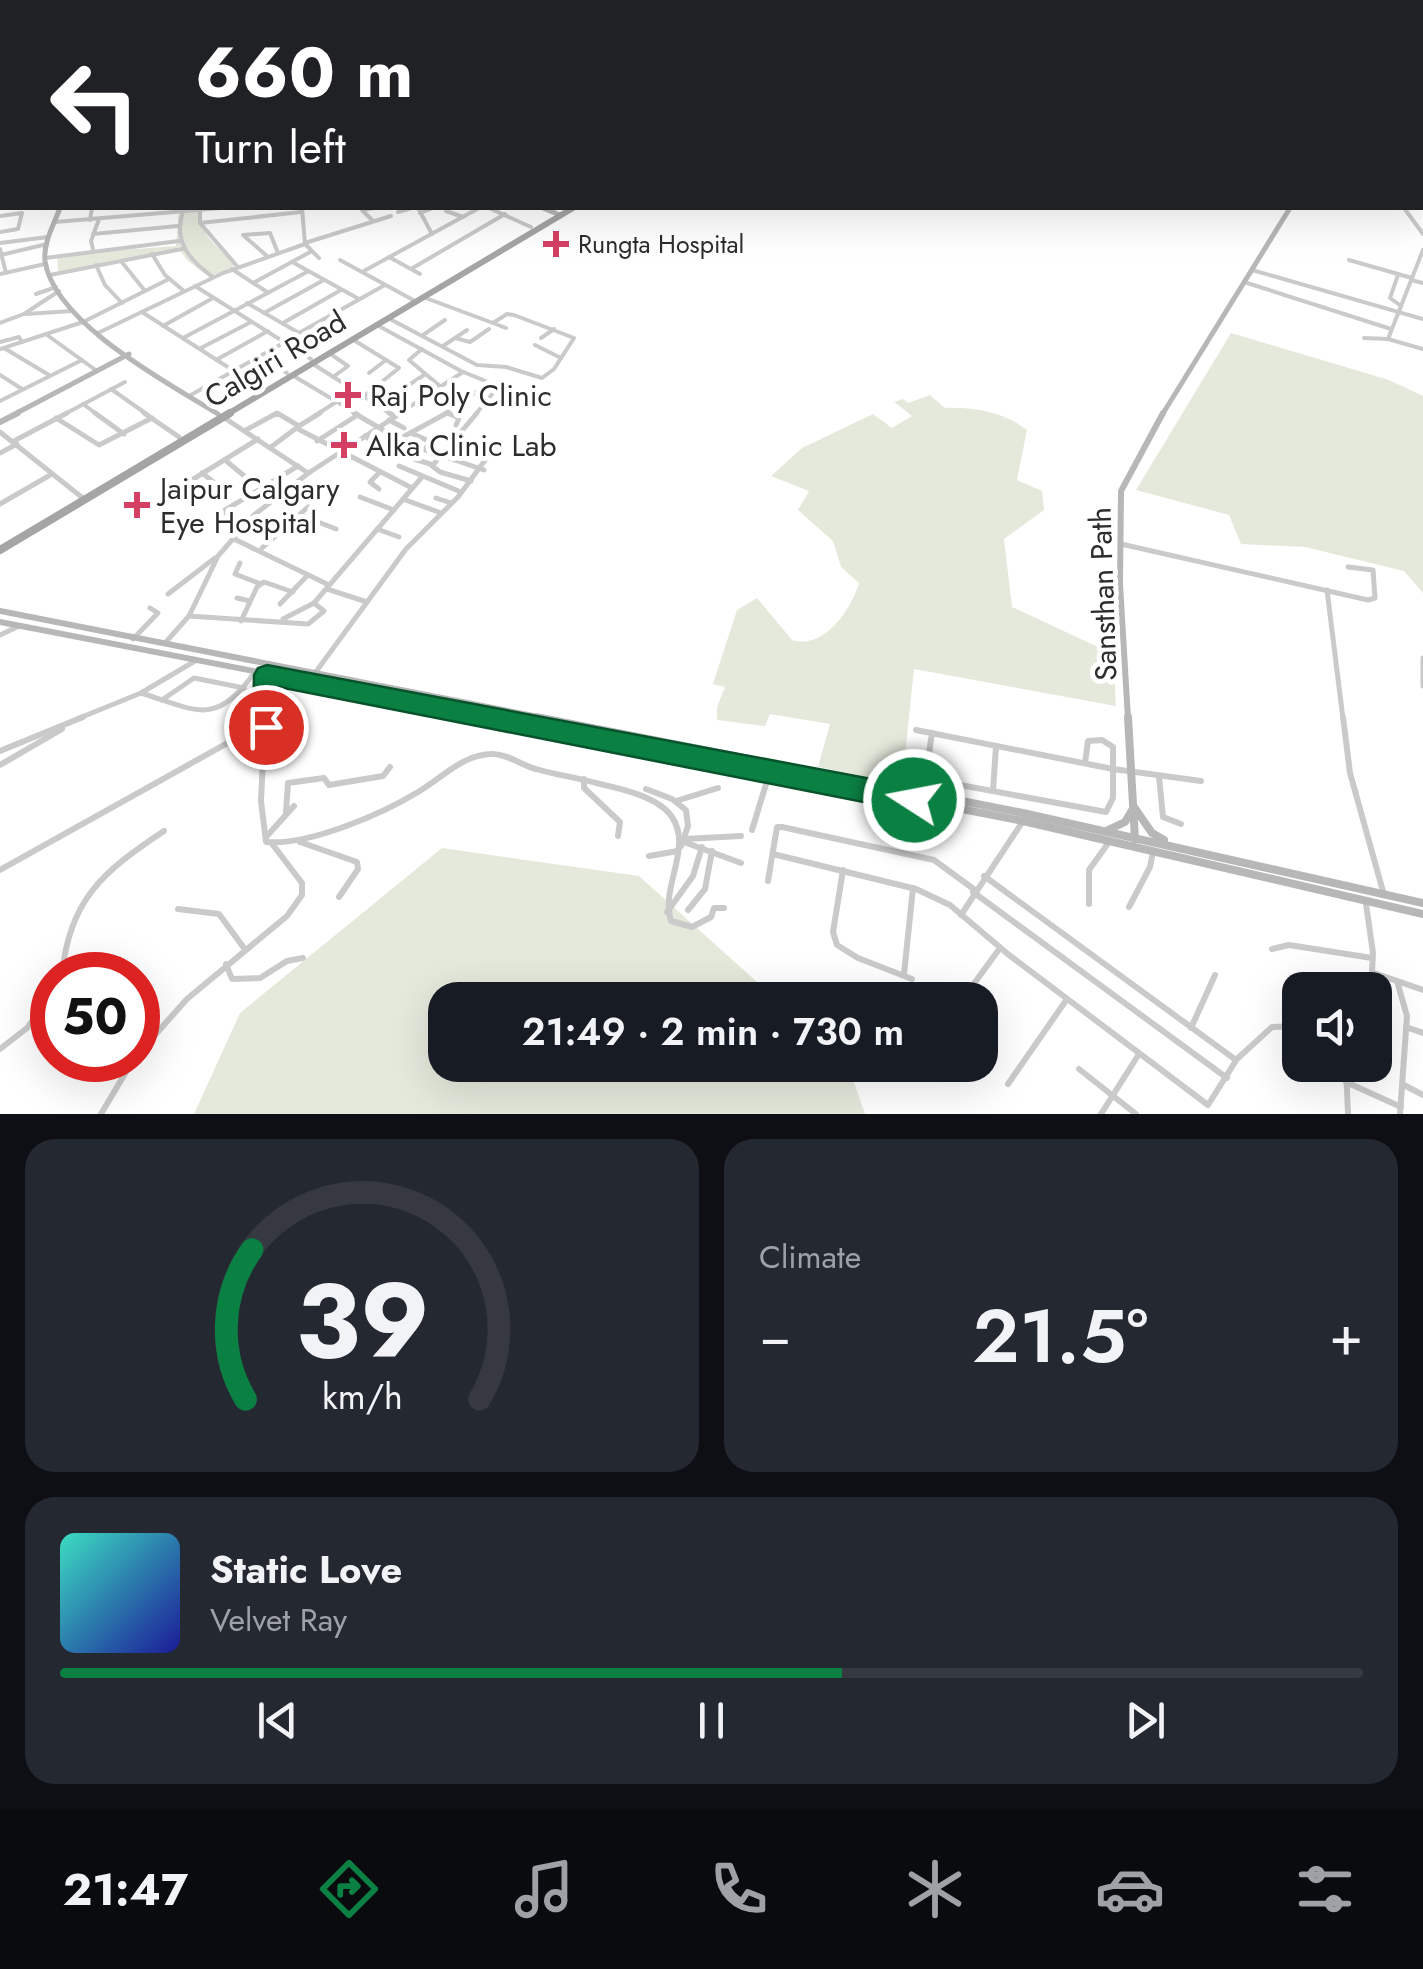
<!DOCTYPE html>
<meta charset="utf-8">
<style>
:root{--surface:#171b24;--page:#242831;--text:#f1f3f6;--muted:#9ea1a6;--line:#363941;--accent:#0b8043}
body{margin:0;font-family:Jost,sans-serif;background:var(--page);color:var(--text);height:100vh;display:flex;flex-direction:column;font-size:38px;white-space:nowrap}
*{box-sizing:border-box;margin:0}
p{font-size:32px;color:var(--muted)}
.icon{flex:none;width:55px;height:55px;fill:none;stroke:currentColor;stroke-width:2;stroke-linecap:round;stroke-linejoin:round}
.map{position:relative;height:1114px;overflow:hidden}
.panel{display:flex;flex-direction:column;gap:25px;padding:25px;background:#0d0f14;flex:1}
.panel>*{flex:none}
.guide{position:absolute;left:0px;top:0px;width:1425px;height:210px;box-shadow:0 10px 40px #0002;background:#202124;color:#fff;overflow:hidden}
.tools{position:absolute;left:1282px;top:972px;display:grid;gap:20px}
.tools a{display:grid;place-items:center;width:110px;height:110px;border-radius:20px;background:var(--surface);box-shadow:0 10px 40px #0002;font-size:50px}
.speed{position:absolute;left:30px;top:952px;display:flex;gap:20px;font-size:50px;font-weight:700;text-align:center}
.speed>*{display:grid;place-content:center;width:130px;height:130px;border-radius:50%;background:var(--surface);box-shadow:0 10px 40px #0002;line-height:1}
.speed .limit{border:15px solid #d22;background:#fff;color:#111}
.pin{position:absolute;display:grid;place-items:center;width:85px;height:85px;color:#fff;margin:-42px;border:5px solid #fff;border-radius:50%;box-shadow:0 2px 10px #0007}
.me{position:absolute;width:110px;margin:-55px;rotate:281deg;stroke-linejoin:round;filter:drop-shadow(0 0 8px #0008)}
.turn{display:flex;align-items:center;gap:35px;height:210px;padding:0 30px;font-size:45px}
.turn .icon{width:130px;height:130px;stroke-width:2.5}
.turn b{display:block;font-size:70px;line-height:85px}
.big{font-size:75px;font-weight:600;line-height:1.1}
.panel .card{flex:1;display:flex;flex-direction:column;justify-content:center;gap:15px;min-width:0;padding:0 35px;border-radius:30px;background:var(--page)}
.panel .dial{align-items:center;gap:0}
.dial svg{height:260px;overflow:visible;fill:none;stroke:var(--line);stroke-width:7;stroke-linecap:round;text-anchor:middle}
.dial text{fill:var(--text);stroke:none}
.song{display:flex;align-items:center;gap:30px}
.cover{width:120px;height:120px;border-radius:15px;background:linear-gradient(135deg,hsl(170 70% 55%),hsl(240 70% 35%))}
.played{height:10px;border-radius:5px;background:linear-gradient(90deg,var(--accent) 60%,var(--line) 60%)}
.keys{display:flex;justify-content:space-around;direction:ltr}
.heat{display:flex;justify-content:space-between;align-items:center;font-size:55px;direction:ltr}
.panel .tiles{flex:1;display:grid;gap:25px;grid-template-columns:1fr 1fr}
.card:last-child{grid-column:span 2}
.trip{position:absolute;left:428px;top:982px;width:570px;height:100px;border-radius:30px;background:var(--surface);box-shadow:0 10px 40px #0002;font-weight:600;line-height:100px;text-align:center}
.tab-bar{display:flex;height:160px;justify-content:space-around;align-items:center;background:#090b0e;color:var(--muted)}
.tab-bar .icon{width:70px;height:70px}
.tab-bar .current{color:var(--accent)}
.tab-bar b{font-size:45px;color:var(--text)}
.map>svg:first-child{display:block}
.green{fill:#e5e9dc}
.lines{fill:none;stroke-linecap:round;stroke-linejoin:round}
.street-far3{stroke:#cacaca;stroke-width:2.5}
.street-far2{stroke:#cacaca;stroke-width:4}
.street-far1{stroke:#cacaca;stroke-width:5}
.street{stroke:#cacaca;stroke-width:6}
.secondary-far3{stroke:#b7b7b7;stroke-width:4}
.secondary-far2{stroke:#b7b7b7;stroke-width:5}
.secondary-far1{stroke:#b7b7b7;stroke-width:6}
.secondary{stroke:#b7b7b7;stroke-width:8}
.primary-far2{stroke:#a5a5a5;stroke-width:5}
.primary-far1{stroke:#a5a5a5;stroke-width:6}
.primary{stroke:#a5a5a5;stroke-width:8}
.route{fill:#0b8043;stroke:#07532c;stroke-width:2.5}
.poi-dot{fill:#d44064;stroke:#fff;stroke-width:4}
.labels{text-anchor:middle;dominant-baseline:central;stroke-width:10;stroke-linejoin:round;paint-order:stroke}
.far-poi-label{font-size:25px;fill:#2d2d2d;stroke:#fff;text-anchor:start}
.street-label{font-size:30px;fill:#2d2d2d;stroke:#fff}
.poi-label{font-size:30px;fill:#2d2d2d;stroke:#fff;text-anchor:start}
</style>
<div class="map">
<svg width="1423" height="1114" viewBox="0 0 1423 1114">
<rect width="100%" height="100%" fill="#fff"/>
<g class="green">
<path d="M200,210C198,235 220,248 237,265L209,277L187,260L177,246V251L58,272L57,255L176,246L179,211Z"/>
<polygon points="1231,333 1389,380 1423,396 1423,593 1404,571 1305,547 1241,544 1229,515 1136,490"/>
<path d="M930,395L945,408C970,407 1003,411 1027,430L1017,480L1042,491L1044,510L1004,539L1012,607L1113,654L1116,706L914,669L902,784L818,767L830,724L770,714L765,726L717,720V707L725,687L713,684L737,610L757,598L792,640C824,650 851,610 859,583L841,567L833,541L798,510L809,491L771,476L802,448L873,414L892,428L912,416L894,402L903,399L908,403Z"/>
<polygon points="442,848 639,876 777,1000 445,1000 445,1065 848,1065 865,1114 194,1114 240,1013"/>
</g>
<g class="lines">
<g class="street-far3">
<polyline points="60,0 67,2"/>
<polyline points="125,0 132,2"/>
<polyline points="220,0 227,2"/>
<polyline points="258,0 265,2"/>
<polyline points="416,0 425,2"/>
<polyline points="495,0 506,2"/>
<polyline points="1209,0 1214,2"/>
<polyline points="1275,0 1289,0"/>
<polyline points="18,2 26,0"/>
<polyline points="42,2 49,0"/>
<polyline points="101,2 108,0"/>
<polyline points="143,2 151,0"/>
<polyline points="282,2 289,0"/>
<polyline points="301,2 308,0"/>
<polyline points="326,2 333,0"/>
<polyline points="340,2 347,0"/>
<polyline points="363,2 369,0"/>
<polyline points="393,2 399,0"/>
<polyline points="445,2 450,0"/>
<polyline points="471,2 477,0"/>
<polyline points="518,2 523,0"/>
<polyline points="600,2 604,0"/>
<polyline points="802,2 807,0"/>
</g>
<g class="street-far2">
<polyline points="302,208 305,244 319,258"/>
<polyline points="360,208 373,221"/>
<polyline points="418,208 432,234"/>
<polyline points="489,208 531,227"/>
<polyline points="1404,208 1423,234"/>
<polyline points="200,209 200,223 237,266"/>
<polyline points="363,210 374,208"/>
<path d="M183,211C173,241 189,260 213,277"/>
<polyline points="446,211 463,217"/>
<polyline points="398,212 412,208"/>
<polyline points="420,213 433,208"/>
<polyline points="0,216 22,213 18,229 0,232"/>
<polyline points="90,220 92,208"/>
<polyline points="55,222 221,208"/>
<polyline points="200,223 301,212"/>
<polyline points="93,234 178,226"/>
<polyline points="0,243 48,237"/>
<polyline points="305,243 391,216"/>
<polyline points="0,249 6,273"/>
<polyline points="93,249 91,241 99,219"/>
<polyline points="152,254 165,275 184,291"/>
<polyline points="1,255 47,244"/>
<polyline points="267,256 243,235 270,233 278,253"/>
<polyline points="389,257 420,274"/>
<polyline points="45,258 179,241"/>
<polyline points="340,260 415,301"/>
<polyline points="1349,260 1412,278"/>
<polyline points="121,261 182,249"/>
<polyline points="294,263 359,299"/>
<polyline points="96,265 105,285 122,303"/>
<polyline points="232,269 267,292"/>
<polyline points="411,269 505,214"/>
<polyline points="1252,270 1423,319"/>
<polyline points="362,272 479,208"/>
<polyline points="0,274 45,264"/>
<polyline points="50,275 121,261 145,291"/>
<polyline points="1398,275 1390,298 1401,306"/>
<polyline points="1411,280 1423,283"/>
<polyline points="1244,282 1391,329"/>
<polyline points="253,283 312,251"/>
<polyline points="195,286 311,359"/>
<polyline points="36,294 56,287"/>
<polyline points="247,303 299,333 385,285"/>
<polyline points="142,312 234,371"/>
<polyline points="264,313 322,281"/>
<polyline points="26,314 72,311"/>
<polyline points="388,318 477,365 506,367 542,378 554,369 574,338 514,315 507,314 493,323 423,297"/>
<polyline points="0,323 24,314 59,291"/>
<polyline points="283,323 341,290"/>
<polyline points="493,323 506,328"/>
<polyline points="377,325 461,371 527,398"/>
<polyline points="163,326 213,298"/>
<polyline points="98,333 223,273 305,244"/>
<polyline points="47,335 97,371"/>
<polyline points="423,335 445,320"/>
<polyline points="183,338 307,272"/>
<polyline points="455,338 470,342 489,329"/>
<polyline points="541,338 554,329"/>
<polyline points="1364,338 1388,339 1423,250"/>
<polyline points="352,339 399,368 363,397"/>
<polyline points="1388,339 1423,349"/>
<polyline points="0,342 19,337 22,342"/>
<polyline points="535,345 561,358"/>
<polyline points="443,346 467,330"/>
<polyline points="4,348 49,375"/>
<polyline points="201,348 251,322"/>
<polyline points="0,349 83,322 169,279"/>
<polyline points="422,349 409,360 441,387"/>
<polyline points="329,353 348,366 333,377"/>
<polyline points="259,357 287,373"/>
<polyline points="216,360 268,331"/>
<polyline points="313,364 393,415"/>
<polyline points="369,373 386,360"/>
<polyline points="0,375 22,389"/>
<polyline points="292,375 359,415"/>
<polyline points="111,389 148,415"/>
<polyline points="189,396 285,342"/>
<polyline points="0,401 82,360"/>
<polyline points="83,404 98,415"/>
<polyline points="377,406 424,375"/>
<polyline points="447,413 452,415"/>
<polyline points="63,415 125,382"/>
<polyline points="273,415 281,415"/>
<polyline points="316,415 336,402"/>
<polyline points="397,415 463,372"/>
<polyline points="443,415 488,384"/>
<polyline points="475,415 498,387"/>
</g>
<g class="street-far1">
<polyline points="95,413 124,434"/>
<polyline points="144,413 179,437"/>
<polyline points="354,413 405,443 484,470"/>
<polyline points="389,413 394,416"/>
<polyline points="447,413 459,418 456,425"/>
<polyline points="223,417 308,473"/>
<polyline points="56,418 99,445 152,418"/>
<polyline points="389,420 404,428"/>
<polyline points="299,426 320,413"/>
<polyline points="298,429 412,488"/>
<polyline points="246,430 277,413 299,426 271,447"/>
<polyline points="0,432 84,499"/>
<polyline points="411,433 431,442 424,450"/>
<polyline points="365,436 381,448 433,465 477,413"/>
<polyline points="399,439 447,413"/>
<polyline points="14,441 67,413"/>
<polyline points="317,441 356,416"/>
<polyline points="450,445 481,456"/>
<polyline points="0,453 17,444"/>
<polyline points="225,460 248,479"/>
<polyline points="431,465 440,472 471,481"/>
<polyline points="399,466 461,492"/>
<polyline points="202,473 225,491"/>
<polyline points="379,473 370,482 379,489"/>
<polyline points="187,483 258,439"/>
<polyline points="360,497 394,510"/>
<polyline points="436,498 451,503"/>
<polyline points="403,499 441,513"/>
<polyline points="0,504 52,474"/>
<polyline points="222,511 245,524"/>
<polyline points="222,512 298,466"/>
<polyline points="300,515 336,529"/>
<polyline points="377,529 399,537"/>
<polyline points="232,538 329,585"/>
<polyline points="1121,544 1368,600 1375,598 1373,570 1348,567"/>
<polyline points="262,548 308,507"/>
<polyline points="240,563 235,574 261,584"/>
<polyline points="327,589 367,602"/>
<polyline points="1327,590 1343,719"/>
<polyline points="168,594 215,558"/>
<polyline points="237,598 250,601"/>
<polyline points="280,604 306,577"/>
<polyline points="189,616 308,624 324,611 314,603"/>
<polyline points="283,619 314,603 422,477"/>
<polyline points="241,621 257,587 264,582 293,592"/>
<polyline points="0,635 17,627"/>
<polyline points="133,639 158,613 150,608"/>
<polyline points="165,643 189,616 218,556 254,515 310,472 401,413"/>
<polyline points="1423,658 1423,686"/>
<polyline points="315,673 406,549 458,497 494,448 458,436"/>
<path d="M141,693C198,711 215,727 255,672"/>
<polyline points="162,700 194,678 244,688"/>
<polyline points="77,719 141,693 195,661"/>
<polyline points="265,719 267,675"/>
</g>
<g class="street">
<path d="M265,717L261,801L266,842C308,846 382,814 418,792C442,778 463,754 492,754C508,754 521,765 536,769C555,775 576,777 596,783C618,788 658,796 672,817C693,848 660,887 671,921L692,927L711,917L714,908H724"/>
<polyline points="1343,717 1350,773 1384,895"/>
<polyline points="916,730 1113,769 1201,781"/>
<polyline points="0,751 83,717"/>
<polyline points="928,760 932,733"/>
<polyline points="0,765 62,729"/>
<polyline points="1159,777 1163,817 1181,824"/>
<polyline points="584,779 584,788 620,822 618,836"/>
<polyline points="960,785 1106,812 1113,798 1113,747 1102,740 1088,741 1085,763"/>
<polyline points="646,789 672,799 686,810 688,826 681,846"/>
<polyline points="993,791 996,746"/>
<polyline points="676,801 718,788"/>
<polyline points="286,812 288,783 324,778 329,785 383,776 390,767"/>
<polyline points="752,830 770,771"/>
<polyline points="266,837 294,806"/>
<polyline points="685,839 741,836"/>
<polyline points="300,842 357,862 358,869 339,897"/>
<polyline points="684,842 741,863"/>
<polyline points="773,854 916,889 950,905 1009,955 1208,1105 1237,1059 1272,1027 1300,1026"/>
<polyline points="649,856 678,851"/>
<polyline points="0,870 267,721"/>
<polyline points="843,870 833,932 837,945 858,958 912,979"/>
<polyline points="984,876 1236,1060"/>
<polyline points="768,881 777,827 782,827 934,860 975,890"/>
<polyline points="973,892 1227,1078"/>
<polyline points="1089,904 1089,870 1109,842"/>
<polyline points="1366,904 1373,953 1371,990"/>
<polyline points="1129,907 1150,867 1153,852"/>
<polyline points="178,909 219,914 244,948"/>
<polyline points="688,910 705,889 712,851"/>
<polyline points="667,912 693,876 702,847"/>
<polyline points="961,915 1023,821"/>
<polyline points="1272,949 1289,945 1372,958"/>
<polyline points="226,964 232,979 260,978 287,961 303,958"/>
<polyline points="1374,973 1423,990"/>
<polyline points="904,974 913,888"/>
<path d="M62,975C69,899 104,871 164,831"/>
<polyline points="1397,981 1407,1016 1400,1114"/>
<polyline points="962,1000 1000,948"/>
<polyline points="1406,1027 1423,1033"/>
<polyline points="1191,1028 1215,975"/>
<polyline points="0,1049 27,1028 52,995"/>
<polyline points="138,1054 187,999 287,916 302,895 302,883 273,845"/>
<polyline points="1346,1065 1348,1114"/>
<polyline points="1079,1069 1136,1114"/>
<polyline points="1346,1082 1401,1107"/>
<polyline points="1008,1084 1067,999"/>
<polyline points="1404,1085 1423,1095"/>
<polyline points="101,1114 133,1060"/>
<polyline points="1101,1114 1139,1054"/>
</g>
<g class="secondary-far3">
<polyline points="697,0 706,2"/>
<polyline points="173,2 187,2"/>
<polyline points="636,2 679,2"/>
</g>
<g class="secondary-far2">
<path d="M60,208C54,224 43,243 45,261C54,323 168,383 218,414"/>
<polyline points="543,208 560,215"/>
<polyline points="13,415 129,354"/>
<polyline points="1162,415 1290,208"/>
</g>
<g class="secondary-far1">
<polyline points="0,422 18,413"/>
<polyline points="0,611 549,719"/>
<polyline points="0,622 501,719"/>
<polyline points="1128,719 1120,584 1121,491 1163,413"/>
</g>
<g class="secondary">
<polyline points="488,717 1023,821 1423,914"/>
<polyline points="536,717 1023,813 1423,903"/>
<polyline points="1128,717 1135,839"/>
<polyline points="1108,830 1125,822 1134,807 1152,833 1164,840"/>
</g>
<g class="primary-far2">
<polyline points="679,0 688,2"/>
<polyline points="1202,0 1207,2"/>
</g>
<polyline class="primary-far1" points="226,415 573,208"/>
<polyline class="primary" points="0,550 230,413"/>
</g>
<polygon class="route" points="267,665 914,787 924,791 928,800 924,808 914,812 279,687 280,727 276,735 266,738 257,735 253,727 254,675 258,668"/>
<g class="poi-dot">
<path d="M551 229h10v10h10v10h-10v10h-10v-10h-10v-10h10z"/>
<path d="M343 380h10v10h10v10h-10v10h-10v-10h-10v-10h10z"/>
<path d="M339 430h10v10h10v10h-10v10h-10v-10h-10v-10h10z"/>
<path d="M132 490h10v10h10v10h-10v10h-10v-10h-10v-10h10z"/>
</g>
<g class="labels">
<g class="far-poi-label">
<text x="578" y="244">Rungta Hospital</text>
</g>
<g class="street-label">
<text transform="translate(275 359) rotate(-31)">Calgiri Road</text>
<text transform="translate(1103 594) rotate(-92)">Sansthan Path</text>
</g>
<g class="poi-label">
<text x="370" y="395">Raj Poly Clinic</text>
<text x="366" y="445">Alka Clinic Lab</text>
<text x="160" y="488">Jaipur Calgary<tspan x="160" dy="34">Eye Hospital</tspan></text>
</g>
</g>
</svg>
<div class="tools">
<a><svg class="icon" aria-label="sound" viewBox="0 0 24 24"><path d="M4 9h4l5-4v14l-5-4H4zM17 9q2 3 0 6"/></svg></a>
</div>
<div class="speed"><div class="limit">50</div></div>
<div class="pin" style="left:266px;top:727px;background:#d93025"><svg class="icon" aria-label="arrive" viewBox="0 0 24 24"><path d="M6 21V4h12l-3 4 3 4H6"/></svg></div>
<svg class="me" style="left:914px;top:800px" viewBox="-20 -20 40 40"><circle r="17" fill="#0b8043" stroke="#fff" stroke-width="3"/><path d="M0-11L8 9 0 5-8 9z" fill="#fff"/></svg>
<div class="trip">21:49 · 2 min · 730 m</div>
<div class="guide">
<div class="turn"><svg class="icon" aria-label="left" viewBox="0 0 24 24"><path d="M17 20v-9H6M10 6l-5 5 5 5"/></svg><div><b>660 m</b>Turn left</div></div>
</div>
</div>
<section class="panel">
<div class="tiles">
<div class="card dial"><svg viewBox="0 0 100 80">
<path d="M14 69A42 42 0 1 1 86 69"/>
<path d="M14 69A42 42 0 0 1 16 23" stroke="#0b8043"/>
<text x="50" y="56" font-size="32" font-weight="700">39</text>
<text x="50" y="72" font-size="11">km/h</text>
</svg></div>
<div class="card"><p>Climate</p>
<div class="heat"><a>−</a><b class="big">21.5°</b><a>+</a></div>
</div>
<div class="card">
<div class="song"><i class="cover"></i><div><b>Static Love</b><p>Velvet Ray</p></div></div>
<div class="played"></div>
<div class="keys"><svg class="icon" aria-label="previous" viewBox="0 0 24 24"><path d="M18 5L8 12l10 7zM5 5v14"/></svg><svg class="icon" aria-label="pause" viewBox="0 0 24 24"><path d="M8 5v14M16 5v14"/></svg><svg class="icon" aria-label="next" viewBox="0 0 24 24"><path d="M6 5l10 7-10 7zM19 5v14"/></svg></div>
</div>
</div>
</section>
<nav class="tab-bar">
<b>21:47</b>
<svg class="icon current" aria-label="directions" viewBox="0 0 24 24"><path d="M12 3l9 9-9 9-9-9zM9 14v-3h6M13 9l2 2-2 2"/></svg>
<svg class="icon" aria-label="music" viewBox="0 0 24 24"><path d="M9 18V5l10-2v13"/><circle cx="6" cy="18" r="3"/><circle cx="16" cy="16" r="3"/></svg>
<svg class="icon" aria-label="phone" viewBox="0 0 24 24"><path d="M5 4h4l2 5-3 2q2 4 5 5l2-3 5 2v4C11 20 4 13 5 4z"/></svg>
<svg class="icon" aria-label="climate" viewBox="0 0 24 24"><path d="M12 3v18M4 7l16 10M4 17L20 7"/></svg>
<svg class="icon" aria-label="car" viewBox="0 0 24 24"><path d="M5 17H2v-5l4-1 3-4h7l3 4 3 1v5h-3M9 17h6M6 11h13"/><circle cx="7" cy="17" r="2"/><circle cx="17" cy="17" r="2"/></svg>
<svg class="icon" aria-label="filters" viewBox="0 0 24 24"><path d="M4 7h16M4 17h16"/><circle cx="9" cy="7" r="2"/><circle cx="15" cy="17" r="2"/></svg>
</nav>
